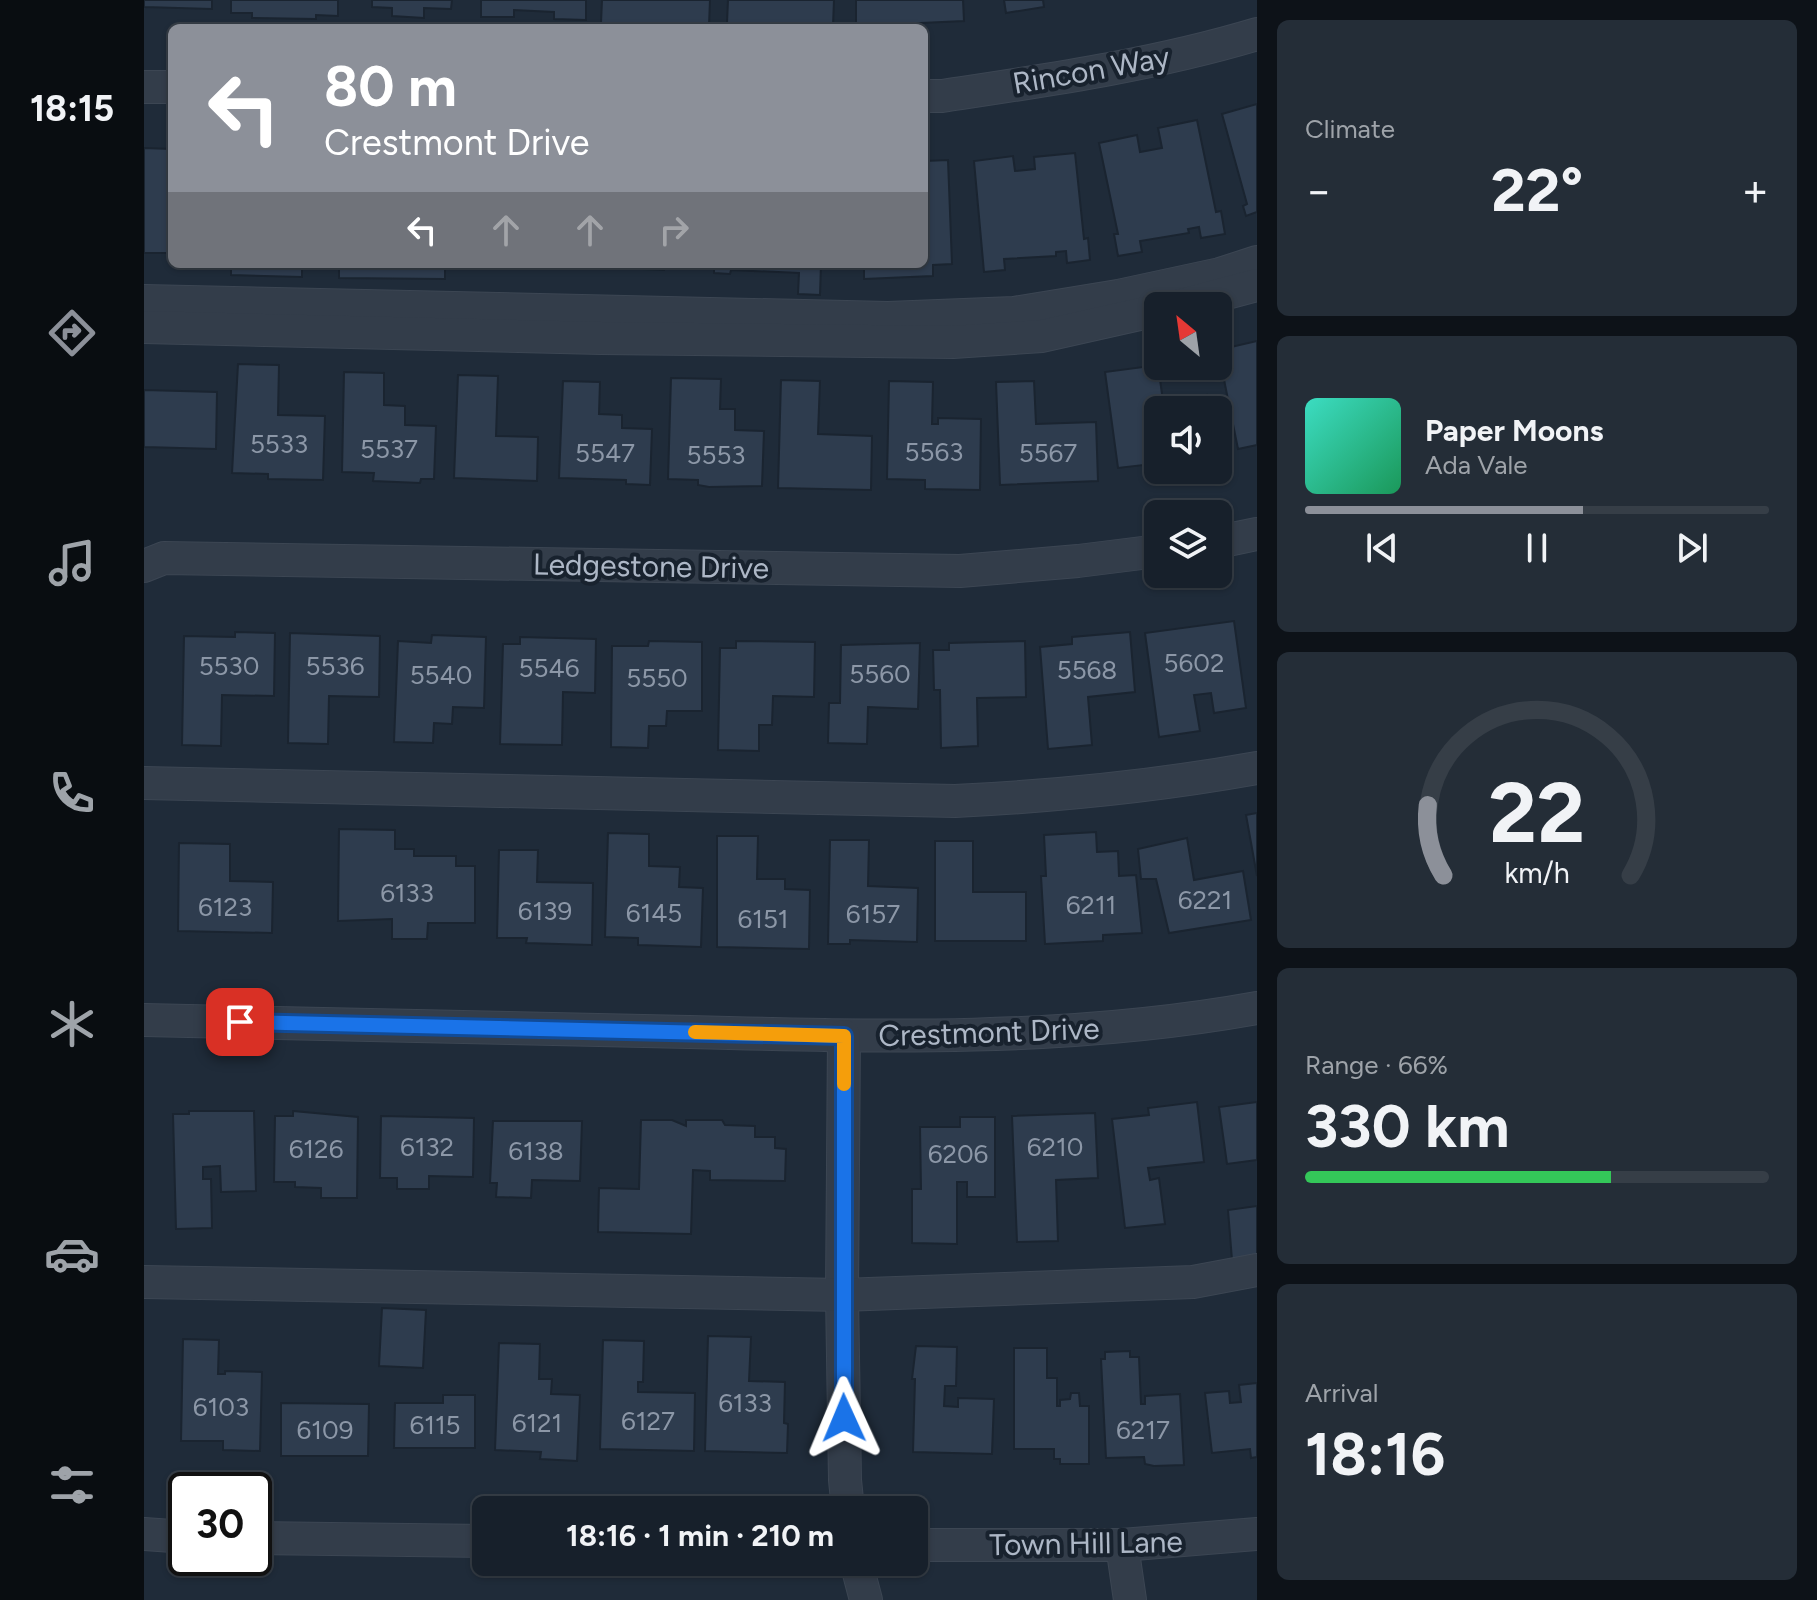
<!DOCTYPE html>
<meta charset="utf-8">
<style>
:root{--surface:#17202b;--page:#242d37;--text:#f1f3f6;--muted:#9ea3a9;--line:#363e47;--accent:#8c9099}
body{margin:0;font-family:Figtree,sans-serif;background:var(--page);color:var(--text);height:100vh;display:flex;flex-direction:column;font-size:30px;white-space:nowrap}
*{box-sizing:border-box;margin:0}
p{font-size:26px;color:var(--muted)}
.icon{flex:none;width:44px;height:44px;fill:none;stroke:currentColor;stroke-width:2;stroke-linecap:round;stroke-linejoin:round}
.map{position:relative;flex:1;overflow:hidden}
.drawer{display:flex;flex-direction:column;gap:20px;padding:20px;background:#0d1218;width:560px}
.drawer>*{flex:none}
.banner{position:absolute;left:24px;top:24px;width:760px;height:244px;border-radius:12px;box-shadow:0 2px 6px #0004,0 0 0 2px var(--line);background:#8c9099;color:#fff;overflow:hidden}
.needle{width:52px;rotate:331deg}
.tools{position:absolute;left:1000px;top:292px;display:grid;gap:16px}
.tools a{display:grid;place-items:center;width:88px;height:88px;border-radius:12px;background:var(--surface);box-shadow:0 2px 6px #0004,0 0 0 2px var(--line);font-size:40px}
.speed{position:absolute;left:24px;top:1472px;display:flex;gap:16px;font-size:40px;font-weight:700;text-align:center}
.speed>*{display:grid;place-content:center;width:104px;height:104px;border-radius:50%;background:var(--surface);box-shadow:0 2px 6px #0004,0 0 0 2px var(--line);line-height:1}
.speed .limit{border:4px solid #111;border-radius:12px;background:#fff;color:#111}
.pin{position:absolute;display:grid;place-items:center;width:68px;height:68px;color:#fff;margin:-34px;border-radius:16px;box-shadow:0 4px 12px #0006}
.me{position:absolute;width:88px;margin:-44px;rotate:359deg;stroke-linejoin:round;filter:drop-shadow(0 0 6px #0008)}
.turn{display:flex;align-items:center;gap:28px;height:168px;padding:0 24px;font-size:36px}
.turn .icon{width:104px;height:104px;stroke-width:2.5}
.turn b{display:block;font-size:56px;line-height:68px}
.lanes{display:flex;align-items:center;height:76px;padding:0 24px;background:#0003;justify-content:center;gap:40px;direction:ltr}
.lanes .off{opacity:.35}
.big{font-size:60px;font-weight:700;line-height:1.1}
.drawer .card{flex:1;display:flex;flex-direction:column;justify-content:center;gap:12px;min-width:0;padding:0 28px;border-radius:12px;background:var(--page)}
.drawer .dial{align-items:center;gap:0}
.dial svg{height:208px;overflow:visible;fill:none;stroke:var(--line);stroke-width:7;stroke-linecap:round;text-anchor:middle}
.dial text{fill:var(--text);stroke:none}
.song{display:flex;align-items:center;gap:24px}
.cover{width:96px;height:96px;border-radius:12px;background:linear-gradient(135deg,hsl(170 70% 55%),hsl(150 70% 35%))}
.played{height:8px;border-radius:4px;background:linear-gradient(90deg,var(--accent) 60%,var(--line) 60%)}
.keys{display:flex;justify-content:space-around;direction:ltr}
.heat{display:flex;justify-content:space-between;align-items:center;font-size:44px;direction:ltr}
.charge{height:12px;border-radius:6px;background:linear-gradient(90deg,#34c759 66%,var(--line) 0)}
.trip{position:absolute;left:328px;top:1496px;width:456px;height:80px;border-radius:12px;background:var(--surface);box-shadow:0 2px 6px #0004,0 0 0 2px var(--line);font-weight:700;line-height:80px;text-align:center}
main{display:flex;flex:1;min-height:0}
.tab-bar{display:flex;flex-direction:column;width:144px;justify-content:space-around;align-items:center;background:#090d11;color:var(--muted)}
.tab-bar .icon{width:56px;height:56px}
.tab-bar .on{color:var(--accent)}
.tab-bar b{font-size:36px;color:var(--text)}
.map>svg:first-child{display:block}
.building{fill:#2e3c4e;stroke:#1a2430;stroke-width:2}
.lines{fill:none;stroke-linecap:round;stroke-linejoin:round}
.minor-casing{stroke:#3c4653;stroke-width:34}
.minor{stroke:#333d4a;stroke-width:32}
.route-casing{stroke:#114b97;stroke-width:20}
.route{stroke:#1a73e8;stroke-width:14}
.slow{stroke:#f59e0b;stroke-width:14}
.labels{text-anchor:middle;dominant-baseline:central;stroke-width:8;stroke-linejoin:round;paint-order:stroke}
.number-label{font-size:26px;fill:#8c97a7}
.street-label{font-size:30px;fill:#adb7c6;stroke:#18222e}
</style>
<main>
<nav class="tab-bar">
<b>18:15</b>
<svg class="icon on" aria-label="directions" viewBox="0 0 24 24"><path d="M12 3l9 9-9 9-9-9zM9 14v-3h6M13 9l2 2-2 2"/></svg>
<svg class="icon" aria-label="music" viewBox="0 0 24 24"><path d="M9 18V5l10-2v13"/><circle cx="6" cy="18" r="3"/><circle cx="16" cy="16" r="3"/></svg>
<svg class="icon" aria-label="phone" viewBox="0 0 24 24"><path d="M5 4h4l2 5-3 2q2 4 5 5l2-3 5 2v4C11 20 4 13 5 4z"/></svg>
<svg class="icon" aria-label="climate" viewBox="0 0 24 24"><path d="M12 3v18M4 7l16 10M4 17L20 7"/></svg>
<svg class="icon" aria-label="car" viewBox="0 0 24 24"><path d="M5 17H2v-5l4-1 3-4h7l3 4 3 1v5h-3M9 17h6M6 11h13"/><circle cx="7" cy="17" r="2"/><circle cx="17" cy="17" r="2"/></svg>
<svg class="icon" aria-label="filters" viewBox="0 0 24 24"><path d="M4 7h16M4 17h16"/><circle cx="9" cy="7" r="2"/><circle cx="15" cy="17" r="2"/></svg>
</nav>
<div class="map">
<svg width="1113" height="1600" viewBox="0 0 1113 1600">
<rect width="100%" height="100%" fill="#1f2b39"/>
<g class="building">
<polygon points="0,0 68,0 68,9 0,7"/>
<polygon points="87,0 194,0 194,16 172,15 172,19 108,18 108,13 87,13"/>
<polygon points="228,0 308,0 307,9 280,8 280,18 248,16 248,8 228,7"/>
<polygon points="337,0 442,0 442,20 410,19 410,12 370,10 370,17 337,17"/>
<polygon points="458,0 566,0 565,26 457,23"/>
<polygon points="584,0 690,0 689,26 583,23"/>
<polygon points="712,0 819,0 820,21 712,26"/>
<polygon points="860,0 899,0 900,7 862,13"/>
<polygon points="1113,104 1113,212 1102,216 1099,206 1103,204 1078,114"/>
<polygon points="1053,120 1072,212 1077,211 1081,234 1057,238 1055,227 1044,229 1045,233 996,241 998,252 974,256 970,234 974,234 955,143 993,135 996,152 1018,148 1014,128"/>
<polygon points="0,148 28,149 28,253 0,253"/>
<polygon points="931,153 940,239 944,238 946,260 923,263 922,251 912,252 912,256 860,259 861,270 840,272 830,161 869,156 871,171 891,169 890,157"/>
<polygon points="804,160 808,264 789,265 789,276 720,279 720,266 701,267 701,264 780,264 780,161"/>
<polygon points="87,264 158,264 158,277 87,275"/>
<polygon points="195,264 301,264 301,279 195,278"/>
<polygon points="337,264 409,264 409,269 337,268"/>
<polygon points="479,264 520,264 520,270 479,268"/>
<polygon points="570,264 677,264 676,295 654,294 655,273 587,270 586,274 570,273"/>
<polygon points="1113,341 1113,445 1094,449 1074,350"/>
<polygon points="94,364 135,365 134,415 181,416 179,480 124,479 124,474 88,473"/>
<polygon points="1014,365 1019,401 1063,395 1065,410 1014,410 1014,470 1019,470 1000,472 999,465 974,468 961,372"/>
<polygon points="200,372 240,373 240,405 261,406 261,425 292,426 290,479 277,479 276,483 229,481 230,473 198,472"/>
<polygon points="314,375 354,376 352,436 394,437 393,481 310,478"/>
<polygon points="527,378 577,379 576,409 591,409 591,430 620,431 618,486 565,487 554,485 554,480 524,479"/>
<polygon points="637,380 676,381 674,434 728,436 727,490 634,488"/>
<polygon points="419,381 456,382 455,414 478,415 478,428 508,429 506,485 482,484 482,480 415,478"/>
<polygon points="745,381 789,382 788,424 794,424 794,418 837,419 836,490 781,489 781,480 743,479"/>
<polygon points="890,381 892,424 952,422 954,481 856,485 852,382"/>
<polygon points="0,390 73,392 72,449 0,447"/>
<polygon points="1090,621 1102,708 1070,713 1067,693 1050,695 1056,731 1015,737 1001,633"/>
<polygon points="91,632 131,633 130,696 78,695 77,746 38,745 40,636 91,637"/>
<polygon points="986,632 991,692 944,697 948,745 904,749 896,647 928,644 928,637"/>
<polygon points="146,633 236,636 235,697 185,696 184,744 144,743"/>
<polygon points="288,635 342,637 340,708 309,707 308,724 290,723 289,743 250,742 254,641 287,643"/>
<polygon points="376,637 452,639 451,693 419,692 418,745 356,744 359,644 376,644"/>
<polygon points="505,641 558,642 558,711 523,711 522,726 505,726 504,748 467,747 468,646 504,646"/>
<polygon points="592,641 671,642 670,697 629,696 628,725 615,725 615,751 574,750 576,648 592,648"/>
<polygon points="881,641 882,697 833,698 834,746 797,748 796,690 790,690 789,650 805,650 805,643"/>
<polygon points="776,643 774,709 724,707 723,744 684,743 685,703 696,703 697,645"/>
<polygon points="1113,813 1113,876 1102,815"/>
<polygon points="195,829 251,830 251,849 270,849 270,856 312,856 312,866 331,866 331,923 284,923 283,939 248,939 248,919 194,921"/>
<polygon points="952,832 953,852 974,851 975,876 992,875 998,933 959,935 959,941 901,944 897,876 902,876 900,835"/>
<polygon points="464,833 505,834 505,866 536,867 535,887 559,888 557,947 494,945 494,938 461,937"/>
<polygon points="573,836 614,836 613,879 641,879 641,889 666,890 665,949 573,947"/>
<polygon points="1043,838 1050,880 1099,871 1107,920 1025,933 1012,879 997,879 994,849"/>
<polygon points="686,840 725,840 724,886 774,888 773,942 706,940 706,944 684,944"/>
<polygon points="791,841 829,841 829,892 882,892 882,941 791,941"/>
<polygon points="35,843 86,844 86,881 129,882 128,933 34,931"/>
<polygon points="355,850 394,850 393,882 449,883 448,945 382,943 383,938 353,938"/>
<polygon points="1053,1102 1060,1162 1004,1168 1006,1180 1015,1178 1021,1224 981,1228 968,1119 1005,1115 1004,1108"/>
<polygon points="1113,1102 1113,1160 1083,1164 1075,1107"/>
<polygon points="45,1111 110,1111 112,1191 77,1192 76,1166 59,1167 59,1179 67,1179 68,1228 32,1229 29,1114 45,1114"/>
<polygon points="149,1111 214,1117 213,1198 177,1198 177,1188 151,1187 151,1182 130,1182 131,1116 149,1116"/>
<polygon points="951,1113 954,1178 912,1180 914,1241 873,1242 868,1116"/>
<polygon points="237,1116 330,1118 329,1177 285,1176 285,1189 253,1189 253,1178 236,1178"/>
<polygon points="816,1117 851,1117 851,1197 823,1197 823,1182 813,1182 813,1244 768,1243 768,1189 777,1189 776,1127 816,1127"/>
<polygon points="497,1120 528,1120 542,1126 542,1120 578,1120 581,1125 611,1126 611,1137 631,1137 631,1148 642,1149 641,1181 566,1180 566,1171 549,1170 547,1234 454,1232 455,1188 495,1189"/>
<polygon points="349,1121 438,1121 436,1181 388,1180 387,1198 352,1197 353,1183 346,1183"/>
<polygon points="1113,1206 1113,1257 1088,1260 1084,1210"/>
<polygon points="238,1308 282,1310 279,1368 235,1366"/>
<polygon points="564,1336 607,1337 605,1381 641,1382 640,1423 644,1424 643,1453 561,1451"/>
<polygon points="39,1339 75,1340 74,1374 81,1374 81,1371 118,1372 116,1451 79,1450 79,1441 37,1441"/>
<polygon points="459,1340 500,1341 499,1382 494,1382 494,1392 551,1393 550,1451 456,1449"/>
<polygon points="355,1343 396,1344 395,1379 408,1379 407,1394 436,1395 433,1461 396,1459 397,1452 351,1450"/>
<polygon points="772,1346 813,1347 812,1386 801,1386 800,1406 814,1407 814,1398 850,1399 848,1454 769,1452 771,1379 768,1379"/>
<polygon points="870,1348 903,1348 903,1378 913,1378 913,1406 916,1406 916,1400 926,1399 927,1393 935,1393 936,1406 945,1406 945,1464 916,1464 916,1459 910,1459 910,1449 870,1449"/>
<polygon points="986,1351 986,1357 995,1357 997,1404 1001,1404 1001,1396 1036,1394 1040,1465 1010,1466 1001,1464 1000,1457 962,1458 957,1359 961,1359 961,1352"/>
<polygon points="1113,1383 1113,1457 1107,1458 1106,1449 1068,1453 1061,1393 1085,1391 1086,1403 1097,1402 1095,1385"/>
<polygon points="299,1395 331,1395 331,1448 250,1448 251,1403 299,1403"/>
<polygon points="137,1403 225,1404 224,1456 137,1456"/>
</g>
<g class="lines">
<g class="minor-casing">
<g id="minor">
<polyline points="0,87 28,87"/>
<path d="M780,96H798C904,80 1010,65 1113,34"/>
<polyline points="0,301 744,318 870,313 974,296 1076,274 1113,262"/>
<polyline points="1034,306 1113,285"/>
<polyline points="0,327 457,338 809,342 898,336 1014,310"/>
<polyline points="1074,542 1113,534"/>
<polyline points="0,566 20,558 816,571 934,561 1014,551"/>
<path d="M0,783L811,801C913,796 1013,786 1113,768"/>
<path d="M0,1020C182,1024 363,1028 545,1032C735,1037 926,1042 1113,1008"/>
<polyline points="700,1036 698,1295 701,1480 704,1510"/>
<polyline points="0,1282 698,1295 1049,1282 1113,1270"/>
<polyline points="0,1534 42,1537"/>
<polyline points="110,1538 342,1541"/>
<polyline points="770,1545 978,1545 1113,1534"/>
<polyline points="978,1545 986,1600"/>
<polyline points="712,1562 722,1600"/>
</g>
</g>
<use href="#minor" class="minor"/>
</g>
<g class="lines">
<g class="route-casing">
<polyline id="route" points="96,1022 700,1036 700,1418"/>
</g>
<use href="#route" class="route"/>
<polyline class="slow" points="551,1032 700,1036 700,1084"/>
</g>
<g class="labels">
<g class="number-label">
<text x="135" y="444">5533</text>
<text x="245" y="449">5537</text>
<text x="790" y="452">5563</text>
<text x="461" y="453">5547</text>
<text x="904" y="453">5567</text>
<text x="572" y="455">5553</text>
<text x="1050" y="663">5602</text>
<text x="85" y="666">5530</text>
<text x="191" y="666">5536</text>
<text x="405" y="668">5546</text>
<text x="943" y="670">5568</text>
<text x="736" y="674">5560</text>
<text x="297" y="675">5540</text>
<text x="513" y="678">5550</text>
<text x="263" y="893">6133</text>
<text x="1061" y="900">6221</text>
<text x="947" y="905">6211</text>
<text x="81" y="907">6123</text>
<text x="401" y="911">6139</text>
<text x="510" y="913">6145</text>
<text x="729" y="914">6157</text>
<text x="619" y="919">6151</text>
<text x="283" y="1147">6132</text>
<text x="911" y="1147">6210</text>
<text x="172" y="1149">6126</text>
<text x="392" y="1151">6138</text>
<text x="814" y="1154">6206</text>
<text x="601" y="1403">6133</text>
<text x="77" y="1407">6103</text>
<text x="504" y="1421">6127</text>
<text x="393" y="1423">6121</text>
<text x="291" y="1425">6115</text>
<text x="181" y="1430">6109</text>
<text x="999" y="1430">6217</text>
</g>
<g class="street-label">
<text transform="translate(947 70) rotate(-10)">Rincon Way</text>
<text transform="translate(507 566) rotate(1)">Ledgestone Drive</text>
<text transform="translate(845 1032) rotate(-2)">Crestmont Drive</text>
<text transform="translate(942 1543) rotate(-1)">Town Hill Lane</text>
</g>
</g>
</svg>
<div class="tools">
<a><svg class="needle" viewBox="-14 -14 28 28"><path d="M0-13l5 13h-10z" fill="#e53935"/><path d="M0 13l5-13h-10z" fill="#9ea3a9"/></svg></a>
<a><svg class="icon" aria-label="sound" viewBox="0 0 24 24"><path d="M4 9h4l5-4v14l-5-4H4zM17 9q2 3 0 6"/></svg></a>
<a><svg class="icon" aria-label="layers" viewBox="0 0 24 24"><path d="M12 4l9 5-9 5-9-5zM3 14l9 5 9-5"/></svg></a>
</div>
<div class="speed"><div class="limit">30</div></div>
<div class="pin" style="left:96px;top:1022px;background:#d93025"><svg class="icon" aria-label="arrive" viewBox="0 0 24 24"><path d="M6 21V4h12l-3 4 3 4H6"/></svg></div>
<svg class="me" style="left:700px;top:1418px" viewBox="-20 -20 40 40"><path d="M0-17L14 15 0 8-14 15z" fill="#1a73e8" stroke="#fff" stroke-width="4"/></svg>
<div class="trip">18:16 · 1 min · 210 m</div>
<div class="banner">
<div class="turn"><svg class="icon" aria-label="left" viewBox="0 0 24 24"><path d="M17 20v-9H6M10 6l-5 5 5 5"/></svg><div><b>80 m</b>Crestmont Drive</div></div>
<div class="lanes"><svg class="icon" aria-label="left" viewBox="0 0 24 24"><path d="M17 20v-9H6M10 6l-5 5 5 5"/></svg><svg class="icon off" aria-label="ahead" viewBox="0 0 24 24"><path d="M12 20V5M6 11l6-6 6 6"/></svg><svg class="icon off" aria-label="ahead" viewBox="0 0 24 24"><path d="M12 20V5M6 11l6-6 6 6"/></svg><svg class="icon off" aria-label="right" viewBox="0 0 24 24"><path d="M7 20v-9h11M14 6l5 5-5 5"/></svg></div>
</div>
</div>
<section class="drawer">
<div class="card"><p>Climate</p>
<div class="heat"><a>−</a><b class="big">22°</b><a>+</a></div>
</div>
<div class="card">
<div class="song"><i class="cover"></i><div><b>Paper Moons</b><p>Ada Vale</p></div></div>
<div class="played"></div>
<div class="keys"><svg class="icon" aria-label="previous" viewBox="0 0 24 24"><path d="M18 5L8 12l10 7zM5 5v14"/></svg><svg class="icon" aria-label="pause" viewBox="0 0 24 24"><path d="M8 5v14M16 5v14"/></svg><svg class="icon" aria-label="next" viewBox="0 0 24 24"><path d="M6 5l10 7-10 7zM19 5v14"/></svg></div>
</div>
<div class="card dial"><svg viewBox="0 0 100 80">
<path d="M14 69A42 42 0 1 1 86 69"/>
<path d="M14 69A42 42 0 0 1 8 42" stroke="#8c9099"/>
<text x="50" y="56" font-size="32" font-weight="700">22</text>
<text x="50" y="72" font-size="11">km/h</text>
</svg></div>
<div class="card"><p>Range · 66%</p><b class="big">330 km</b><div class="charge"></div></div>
<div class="card"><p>Arrival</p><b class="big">18:16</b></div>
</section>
</main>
